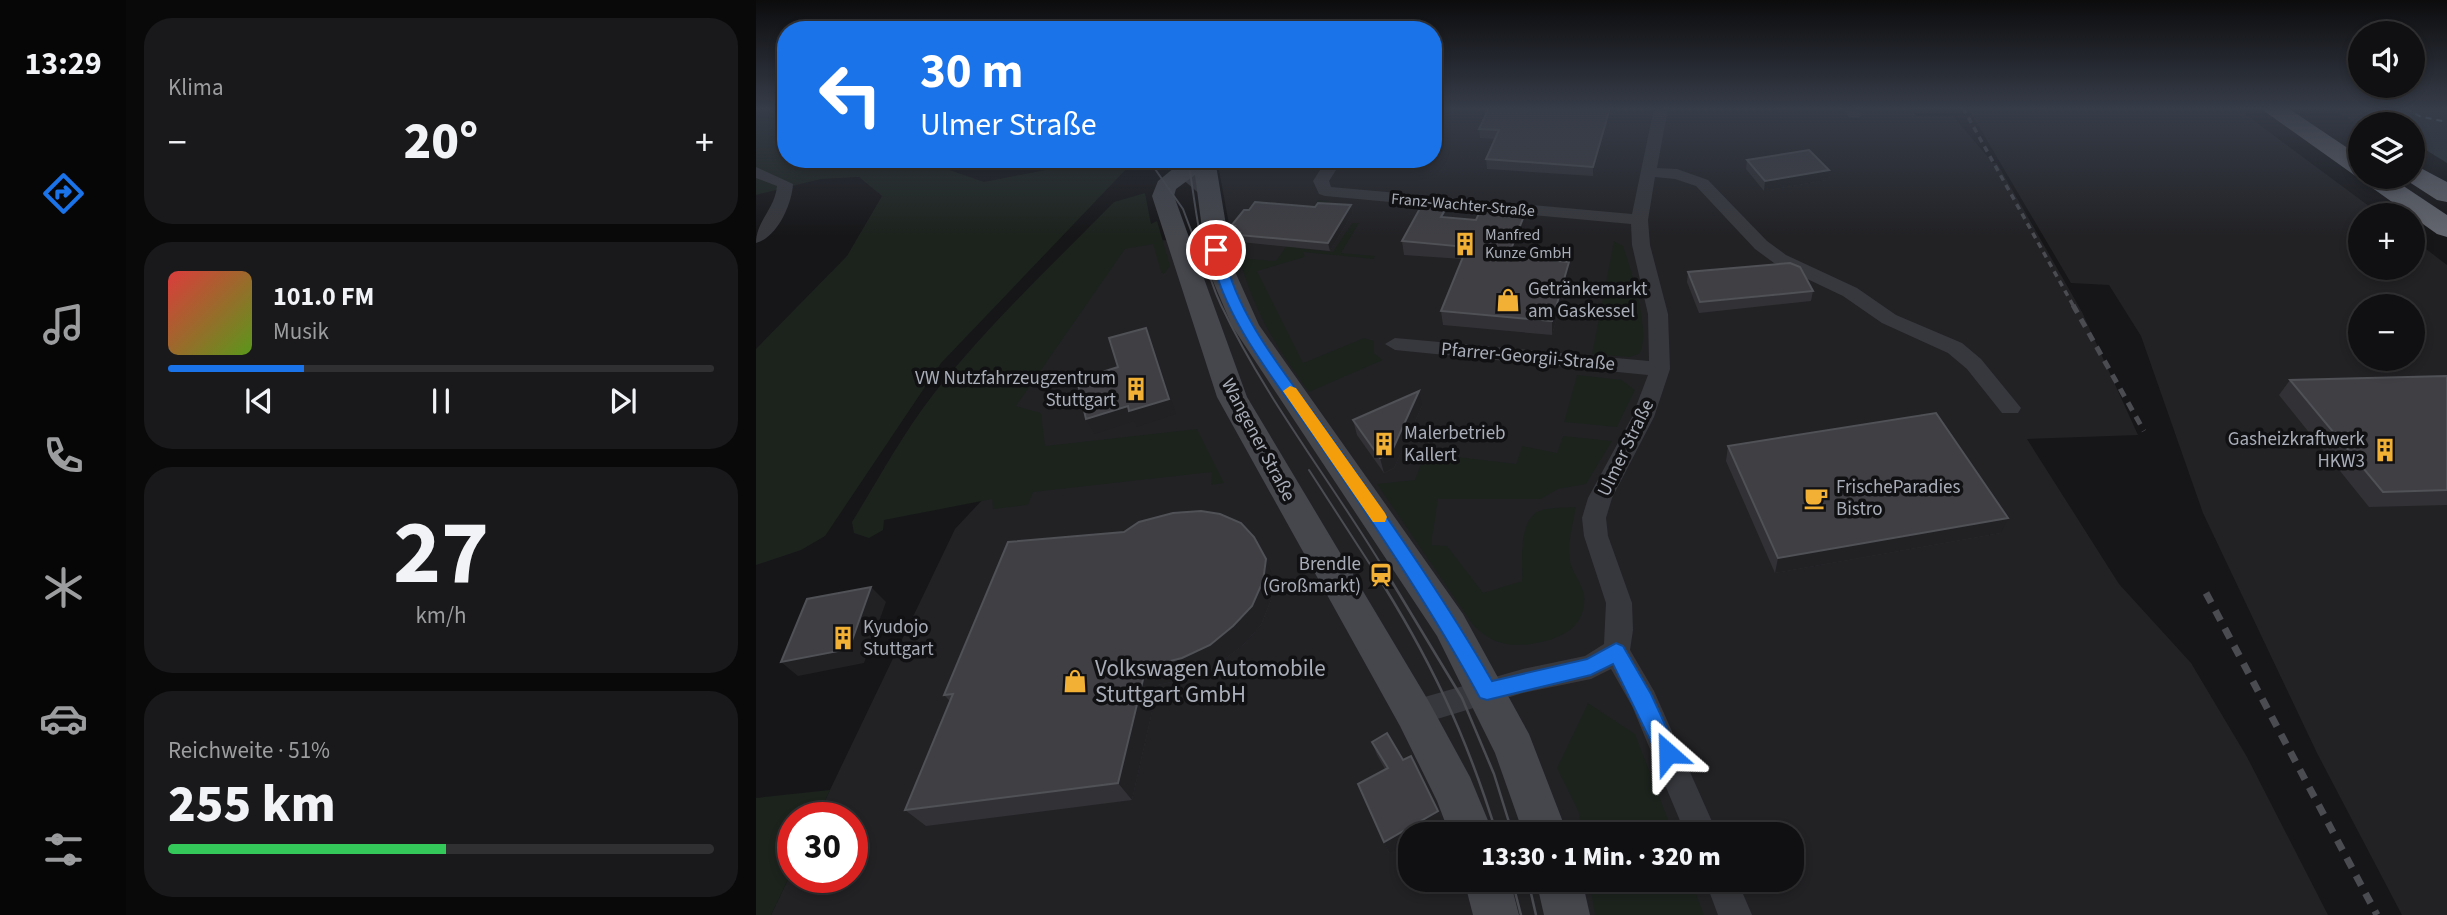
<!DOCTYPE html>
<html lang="de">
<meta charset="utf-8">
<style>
:root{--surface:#101012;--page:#19191b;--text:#f1f3f6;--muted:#9c9d9f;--line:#303032;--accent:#1a73e8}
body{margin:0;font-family:"Source Sans 3",sans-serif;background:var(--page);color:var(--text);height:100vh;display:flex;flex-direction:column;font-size:26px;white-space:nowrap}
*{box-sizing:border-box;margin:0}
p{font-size:23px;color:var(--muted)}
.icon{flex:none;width:38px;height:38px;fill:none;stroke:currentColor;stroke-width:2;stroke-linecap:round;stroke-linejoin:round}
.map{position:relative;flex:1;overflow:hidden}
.sheet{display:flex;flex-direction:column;gap:18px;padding:18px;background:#09090a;width:630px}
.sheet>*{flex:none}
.guide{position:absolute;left:21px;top:21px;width:665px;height:147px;border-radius:28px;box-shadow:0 4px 10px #0003,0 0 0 2px var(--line);background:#1a73e8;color:#fff;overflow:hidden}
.fabs{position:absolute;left:1592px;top:21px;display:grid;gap:14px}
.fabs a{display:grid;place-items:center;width:77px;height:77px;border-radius:50%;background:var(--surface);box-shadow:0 4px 10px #0003,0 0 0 2px var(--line);font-size:35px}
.speed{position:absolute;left:21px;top:802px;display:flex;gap:14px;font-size:35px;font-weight:700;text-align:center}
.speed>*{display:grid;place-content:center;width:91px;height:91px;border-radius:50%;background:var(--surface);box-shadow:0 4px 10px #0003,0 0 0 2px var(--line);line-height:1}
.speed .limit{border:10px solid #d22;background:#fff;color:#111}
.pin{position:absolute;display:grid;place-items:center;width:60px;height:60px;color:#fff;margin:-30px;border:4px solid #fff;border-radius:50%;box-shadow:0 2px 7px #0007}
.me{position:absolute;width:77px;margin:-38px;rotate:335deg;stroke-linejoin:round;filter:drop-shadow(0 0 5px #0008)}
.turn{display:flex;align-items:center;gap:24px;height:147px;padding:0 28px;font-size:32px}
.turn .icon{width:91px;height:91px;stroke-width:2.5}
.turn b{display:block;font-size:49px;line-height:60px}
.big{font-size:52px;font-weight:800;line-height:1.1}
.sheet .widget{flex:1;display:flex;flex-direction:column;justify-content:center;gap:10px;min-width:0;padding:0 24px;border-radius:28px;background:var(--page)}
.sheet .dial{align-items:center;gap:0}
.dial b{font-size:91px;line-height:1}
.song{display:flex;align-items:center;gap:21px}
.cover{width:84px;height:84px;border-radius:10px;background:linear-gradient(135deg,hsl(0 70% 55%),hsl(90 70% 35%))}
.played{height:7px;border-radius:4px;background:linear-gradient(90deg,var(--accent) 25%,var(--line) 25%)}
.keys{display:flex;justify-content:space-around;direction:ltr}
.heat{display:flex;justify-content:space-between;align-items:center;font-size:38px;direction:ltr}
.charge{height:10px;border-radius:5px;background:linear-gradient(90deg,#34c759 51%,var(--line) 0)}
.trip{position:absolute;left:642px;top:822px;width:406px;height:70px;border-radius:28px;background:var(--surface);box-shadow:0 4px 10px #0003,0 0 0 2px var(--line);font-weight:800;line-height:70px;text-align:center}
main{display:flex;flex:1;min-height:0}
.tabs{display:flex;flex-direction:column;width:126px;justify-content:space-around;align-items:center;background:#060607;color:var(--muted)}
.tabs .icon{width:49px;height:49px}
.tabs .current{color:var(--accent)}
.tabs b{font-size:32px;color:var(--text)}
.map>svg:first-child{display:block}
.built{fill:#222225;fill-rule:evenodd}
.green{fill:#1c231d}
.water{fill:#2c353c}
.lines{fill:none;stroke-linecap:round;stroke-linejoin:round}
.ferry{stroke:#7f9bb3;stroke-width:2;stroke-dasharray:6 5;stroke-linecap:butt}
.street{fill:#37383d;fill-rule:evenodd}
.secondary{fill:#45474d;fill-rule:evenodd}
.highway{fill:#63666e;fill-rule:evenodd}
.tram-far1{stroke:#4a4c52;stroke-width:2}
.tram{stroke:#4a4c52;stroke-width:2.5}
.rail-far2{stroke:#4a4c52;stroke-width:3.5;stroke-dasharray:6 5;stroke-linecap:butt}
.rail-far1{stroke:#4a4c52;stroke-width:5;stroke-dasharray:9 7;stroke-linecap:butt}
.rail{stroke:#4a4c52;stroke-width:7;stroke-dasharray:11 9;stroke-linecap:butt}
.wall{fill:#323236}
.shaded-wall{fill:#212124}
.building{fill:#3f3f44;stroke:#4f5156;stroke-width:2}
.route{fill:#1a73e8;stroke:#114b97;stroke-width:2}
.slow{fill:#f59e0b}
.labels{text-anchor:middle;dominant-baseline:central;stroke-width:7;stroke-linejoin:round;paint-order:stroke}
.far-street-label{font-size:16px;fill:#a8adb8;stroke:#111113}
.far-poi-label{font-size:16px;fill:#a8adb8;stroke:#111113;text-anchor:start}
.poi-label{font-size:19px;fill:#a8adb8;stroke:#111113;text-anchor:start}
.street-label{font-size:19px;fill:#a8adb8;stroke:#111113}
.near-poi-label{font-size:23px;fill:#a8adb8;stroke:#111113;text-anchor:start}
</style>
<main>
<nav class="tabs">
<b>13:29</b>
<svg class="icon current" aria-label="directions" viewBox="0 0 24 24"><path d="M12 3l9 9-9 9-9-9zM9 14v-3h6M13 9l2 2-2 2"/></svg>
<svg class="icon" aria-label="music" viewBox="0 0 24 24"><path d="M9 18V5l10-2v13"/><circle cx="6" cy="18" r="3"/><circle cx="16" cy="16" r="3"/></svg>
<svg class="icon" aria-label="phone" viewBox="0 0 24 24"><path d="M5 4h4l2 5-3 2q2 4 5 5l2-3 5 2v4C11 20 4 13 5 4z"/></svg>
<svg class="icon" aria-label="climate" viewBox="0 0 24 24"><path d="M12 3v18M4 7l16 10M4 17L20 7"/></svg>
<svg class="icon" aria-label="car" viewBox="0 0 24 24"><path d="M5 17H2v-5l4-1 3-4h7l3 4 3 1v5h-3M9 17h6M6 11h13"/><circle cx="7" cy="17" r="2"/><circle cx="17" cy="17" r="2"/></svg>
<svg class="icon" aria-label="filters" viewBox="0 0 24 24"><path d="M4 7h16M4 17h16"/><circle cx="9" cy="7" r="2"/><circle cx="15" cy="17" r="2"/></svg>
</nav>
<section class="sheet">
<div class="widget"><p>Klima</p>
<div class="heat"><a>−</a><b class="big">20°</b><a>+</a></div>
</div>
<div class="widget">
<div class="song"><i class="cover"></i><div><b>101.0 FM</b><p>Musik</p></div></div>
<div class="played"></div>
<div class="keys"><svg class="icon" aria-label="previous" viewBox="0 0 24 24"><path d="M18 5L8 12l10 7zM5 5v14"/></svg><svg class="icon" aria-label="pause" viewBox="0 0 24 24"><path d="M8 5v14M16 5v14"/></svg><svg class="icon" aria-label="next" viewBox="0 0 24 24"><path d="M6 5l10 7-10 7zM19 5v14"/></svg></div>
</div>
<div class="widget dial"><b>27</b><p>km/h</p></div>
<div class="widget"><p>Reichweite · 51%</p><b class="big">255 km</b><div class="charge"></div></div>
</section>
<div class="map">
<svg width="1691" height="915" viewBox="0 0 1691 915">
<rect width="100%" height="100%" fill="#161618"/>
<g class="built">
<path d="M677,108H1155L1160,116H1197L1237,163H1241L1326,312L1382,435L1271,439L1363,584L1435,663L1491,757L1572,915H15L37,869V877H96V817H61L199,529L228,498L233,422L336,276L369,237L477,246L461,159H677ZM654,835H1036V880H654Z"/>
<path d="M1212,108H1481L1625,215H1605V268H1657V239L1691,265V915H1646L1561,753L1447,513L1385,336L1353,285L1315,283ZM1605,306H1657V359H1605Z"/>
<polygon points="1573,108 1602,108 1628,124 1605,126"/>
</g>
<g class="green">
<polygon points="0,108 30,108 30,159 162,159 228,182 325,163 327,159 378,161 185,363 69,536 45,550 0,565 0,349 91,256 126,196 103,177 65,179 0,195"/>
<path d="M389,193L395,224L401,221L414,266L408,274L405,272L397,244L369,249L260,406L285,413L289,446L441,429L468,483L455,485L456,472L277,492L272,505L237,509L236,499L128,520L127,530L113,538L98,533L96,522C122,480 146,435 176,396C231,326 296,265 358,202Z"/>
<path d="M562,200L573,201L539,248L577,252L596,223H603L585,253L619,256L618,259L547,252L549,257L501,271L547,363L608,338L618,341V353L627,360L553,392C518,344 500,315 483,258L520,261Z"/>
<path d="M858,241L867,246C875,269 896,335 883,354L873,357L836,354Z"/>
<polygon points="821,375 866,380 879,390 861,427 808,422"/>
<path d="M807,436L856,441L830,484L802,489L785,499H682L675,545L691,546L727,593L766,581C767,561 761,517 786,510C796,507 809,508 820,507C817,524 811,543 814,561C816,573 827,584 828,596C831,629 802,640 775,644C750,647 735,643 717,625L621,484L659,480L669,453L760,464L766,446L801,453Z"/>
<polygon points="832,703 879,734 918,835 826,835 823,813 801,768"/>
<polygon points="74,790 61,817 37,817 37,869 15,915 0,915 0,798"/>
<polygon points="833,880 935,880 948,915 839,915"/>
</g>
<polygon class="water" points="1602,108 1691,108 1691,163 1657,142 1657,124 1628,124"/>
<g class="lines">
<polyline class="ferry" points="1650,108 1663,116 1691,122"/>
<g class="street">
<polygon points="898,108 912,108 901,168 921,169 952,180 1011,241 1030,255 1101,288 1140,315 1206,343 1225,359 1265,408 1262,413 1246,413 1211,369 1192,353 1126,323 1087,296 1018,263 999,249 940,186 919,179 899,177 892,220 894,245 912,314 914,369 898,417 856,498 850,518 852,536 876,603 877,630 874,650 898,691 962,835 930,835 876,706 855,669 835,679 767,693 658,726 648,722 644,713 648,704 658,700 767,669 829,656 848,644 850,603 828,536 826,518 832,498 876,417 892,375 639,350 629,344 639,338 893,361 892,314 876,245 875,224 569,196 563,194 557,181 571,159 587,159 573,181 575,187 876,214"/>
<polygon points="1088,108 1102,108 1105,115 1103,118 1093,118"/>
<path d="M403,159C426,159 447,175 460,193L458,196H446Z"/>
<path d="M0,167L37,184C36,204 21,238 0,243C0,221 19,209 21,186L0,178Z"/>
<polygon points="949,880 981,880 996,915 962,915"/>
</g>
<g class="secondary">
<polygon points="429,159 459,159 477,267 503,325 707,614 773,734 812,835 768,835 739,753 681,636 476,326 451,267 439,175 420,189 418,196 491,397 672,700 714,777 738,835 694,835 681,801 644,726 461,397 396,196 402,181"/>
<polygon points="708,880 754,880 763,915 717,915"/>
<polygon points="780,880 826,880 834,915 788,915"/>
</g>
<g class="highway">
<polygon points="1504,108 1532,108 1605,157 1605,177 1634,177 1691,215 1691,237 1681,234"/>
<polygon points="1657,164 1691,182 1691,202 1681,200 1647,178 1657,177"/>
</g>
<g class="tram-far1">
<polyline points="392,159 427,209 436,233"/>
<path d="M432,159C440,207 444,261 465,305C509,398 575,481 628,569"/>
<polyline points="553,470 617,569"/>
</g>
<g class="tram">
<path d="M616,567C673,656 710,734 741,835"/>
<polyline points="627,567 706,698 738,774 757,835"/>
<polyline points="756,880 765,915"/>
<polyline points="772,880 780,915"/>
</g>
<polyline class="rail-far2" points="1207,108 1318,307"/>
<polyline class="rail-far1" points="1317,305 1388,431"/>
<polyline class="rail" points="1450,593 1621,915"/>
</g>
<g class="wall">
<polygon points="733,108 855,108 855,112 837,176 731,169 730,159 739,139 724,138 723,129"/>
<polygon points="991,160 1071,180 1008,191 990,169"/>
<polygon points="693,203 694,216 693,218 770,226 758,258 813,276 796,335 687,325 685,311 706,259 648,255 646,241"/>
<polygon points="595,205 597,213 574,251 485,242 484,240 478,239 476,231 476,230 475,226 493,210"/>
<polygon points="932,272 1057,291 1055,301 943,313 931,282"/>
<polygon points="1691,376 1691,505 1613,507 1523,395 1534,380"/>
<polygon points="666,406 638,468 628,473 601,435 597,420"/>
<polygon points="972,446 1245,533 1019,573 970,461"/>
<polygon points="518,579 515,600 505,625 487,645 464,663 438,677 402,685 376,800 170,826 149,810 194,701 188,695"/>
<polygon points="616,742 686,823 665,835 654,835 633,853 602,784 629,769 621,755"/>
</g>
<g class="shaded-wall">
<polygon points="854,108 855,108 855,112 837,176 837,167"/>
<polygon points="1073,170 1071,180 1008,191 1009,181"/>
<polygon points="693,203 694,216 687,231 685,217"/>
<polygon points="595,205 597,213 574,251 572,243"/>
<polygon points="769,213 770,226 753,271 752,257"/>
<polygon points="813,262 813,276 796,335 796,321"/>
<polygon points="390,328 396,343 420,414 381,427 378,421 339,434 330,419"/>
<polygon points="663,391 666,406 638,468 628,473 624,458"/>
<polygon points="1252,518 1245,533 1019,573 1022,558"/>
<polygon points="510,559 518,579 515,600 505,625 487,645 464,663 438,677 402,685 376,800 362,783 390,667"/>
<polygon points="115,587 130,602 108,663 42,676 25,662"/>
<polygon points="682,811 686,823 665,835 654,835 654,841 633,853 628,842"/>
</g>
<g class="building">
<polygon points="733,108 854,108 837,167 730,159 743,130 723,129"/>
<polygon points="1053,150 1073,170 1009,181 991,160"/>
<polygon points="668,201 693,203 685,217 720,220 725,209 769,213 752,257 813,262 796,321 685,311 711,247 646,241"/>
<polygon points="499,202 559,207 562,203 595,205 572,243 482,235 484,232 476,231 479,226 475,226 488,210 493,210"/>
<polygon points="1034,263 1044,267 1057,291 944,302 932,272"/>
<polygon points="390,328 413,399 373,411 372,406 330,419 321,380 362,367 353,338"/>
<polygon points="1691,376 1691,490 1627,492 1534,380"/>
<polygon points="663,391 635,453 624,458 597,420"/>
<polygon points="1180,413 1252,518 1022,558 972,446"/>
<polygon points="445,511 464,514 485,523 498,537 510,559 507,581 496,606 477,626 454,645 426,658 390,667 362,783 149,810 197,694 188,695 252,542 368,532 383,522 417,513"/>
<polygon points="115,587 93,649 25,662 51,599"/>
<polygon points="631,733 647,760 655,756 682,811 628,842 602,784 632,768 616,742"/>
</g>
<linearGradient id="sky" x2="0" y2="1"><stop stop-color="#0c0c0d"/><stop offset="0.46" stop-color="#363c48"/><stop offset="1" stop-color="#363c48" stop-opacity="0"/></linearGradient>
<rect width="1691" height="236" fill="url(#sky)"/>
<path class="route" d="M460,246L467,250C481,320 535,380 575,437C631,517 687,596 736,681L831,659L860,643L867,646L895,694L919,746L922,753L919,760L912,763L904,760L857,664L835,675L731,700L724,698C676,610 620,527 563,444C523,385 468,322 454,250Z"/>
<polygon class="slow" points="534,386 540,388 629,513 631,517 629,522 617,522 527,391"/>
<defs>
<g id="building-bare" transform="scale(1.89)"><path d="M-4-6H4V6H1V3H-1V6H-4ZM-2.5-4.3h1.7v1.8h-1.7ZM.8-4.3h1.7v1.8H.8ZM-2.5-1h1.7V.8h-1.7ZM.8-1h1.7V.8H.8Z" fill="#f2b134" stroke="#111113" stroke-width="2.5" paint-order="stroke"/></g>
<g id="shop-bare" transform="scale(1.89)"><path d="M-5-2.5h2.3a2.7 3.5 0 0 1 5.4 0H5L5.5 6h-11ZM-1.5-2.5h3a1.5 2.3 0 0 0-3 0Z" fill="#f2b134" stroke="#111113" stroke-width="2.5" paint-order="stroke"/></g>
<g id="cafe-bare" transform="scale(1.89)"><path d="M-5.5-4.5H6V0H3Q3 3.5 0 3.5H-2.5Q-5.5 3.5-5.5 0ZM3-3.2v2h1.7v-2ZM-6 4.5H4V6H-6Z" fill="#f2b134" stroke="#111113" stroke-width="2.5" paint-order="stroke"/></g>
<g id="station-bare" transform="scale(1.89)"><path d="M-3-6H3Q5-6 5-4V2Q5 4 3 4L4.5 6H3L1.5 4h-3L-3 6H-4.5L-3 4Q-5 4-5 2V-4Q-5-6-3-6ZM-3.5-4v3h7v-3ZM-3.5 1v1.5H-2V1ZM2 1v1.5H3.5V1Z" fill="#f2b134" stroke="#111113" stroke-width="2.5" paint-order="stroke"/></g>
</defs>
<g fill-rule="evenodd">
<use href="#building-bare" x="709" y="244"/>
<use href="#shop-bare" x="752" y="300"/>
<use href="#building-bare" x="380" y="389"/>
<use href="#building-bare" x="628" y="444"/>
<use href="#building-bare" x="1629" y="450"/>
<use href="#cafe-bare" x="1060" y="498"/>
<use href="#station-bare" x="625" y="575"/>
<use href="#building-bare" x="87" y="638"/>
<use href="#shop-bare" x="319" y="681"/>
</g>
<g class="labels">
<g class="far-street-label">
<text transform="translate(707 205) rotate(5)">Franz-Wachter-Straße</text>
</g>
<g class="far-poi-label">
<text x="729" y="235">Manfred<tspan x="729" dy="18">Kunze GmbH</tspan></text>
</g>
<g class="poi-label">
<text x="772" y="289">Getränkemarkt<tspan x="772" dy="22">am Gaskessel</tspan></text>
<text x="360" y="378" text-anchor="end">VW Nutzfahrzeugzentrum<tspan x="360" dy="22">Stuttgart</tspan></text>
<text x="648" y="433">Malerbetrieb<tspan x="648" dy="22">Kallert</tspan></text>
<text x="1609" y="439" text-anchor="end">Gasheizkraftwerk<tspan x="1609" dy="22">HKW3</tspan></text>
<text x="1080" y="487">FrischeParadies<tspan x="1080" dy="22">Bistro</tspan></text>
<text x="605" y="564" text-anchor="end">Brendle<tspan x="605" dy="22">(Großmarkt)</tspan></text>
<text x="107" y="627">Kyudojo<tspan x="107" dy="22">Stuttgart</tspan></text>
</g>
<g class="street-label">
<text transform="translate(772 357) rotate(5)">Pfarrer-Georgii-Straße</text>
<text transform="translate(502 440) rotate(62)">Wangener Straße</text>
<text transform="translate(870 448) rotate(-64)">Ulmer Straße</text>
</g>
<g class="near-poi-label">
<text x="339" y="668">Volkswagen Automobile<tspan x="339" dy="26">Stuttgart GmbH</tspan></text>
</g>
</g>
</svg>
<div class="fabs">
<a><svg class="icon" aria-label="sound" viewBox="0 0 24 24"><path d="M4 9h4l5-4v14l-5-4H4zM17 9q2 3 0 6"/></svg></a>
<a><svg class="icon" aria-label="layers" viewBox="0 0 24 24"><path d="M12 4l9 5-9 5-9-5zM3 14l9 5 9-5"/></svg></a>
<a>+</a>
<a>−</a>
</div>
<div class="speed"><div class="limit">30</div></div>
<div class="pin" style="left:460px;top:250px;background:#d93025"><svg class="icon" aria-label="arrive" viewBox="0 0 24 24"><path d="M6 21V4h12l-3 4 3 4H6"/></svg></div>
<svg class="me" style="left:912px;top:753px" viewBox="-20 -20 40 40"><path d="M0-17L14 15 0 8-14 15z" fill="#1a73e8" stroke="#fff" stroke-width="4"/></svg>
<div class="trip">13:30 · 1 Min. · 320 m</div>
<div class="guide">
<div class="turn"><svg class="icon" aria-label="left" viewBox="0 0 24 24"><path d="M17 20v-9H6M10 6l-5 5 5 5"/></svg><div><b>30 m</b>Ulmer Straße</div></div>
</div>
</div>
</main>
